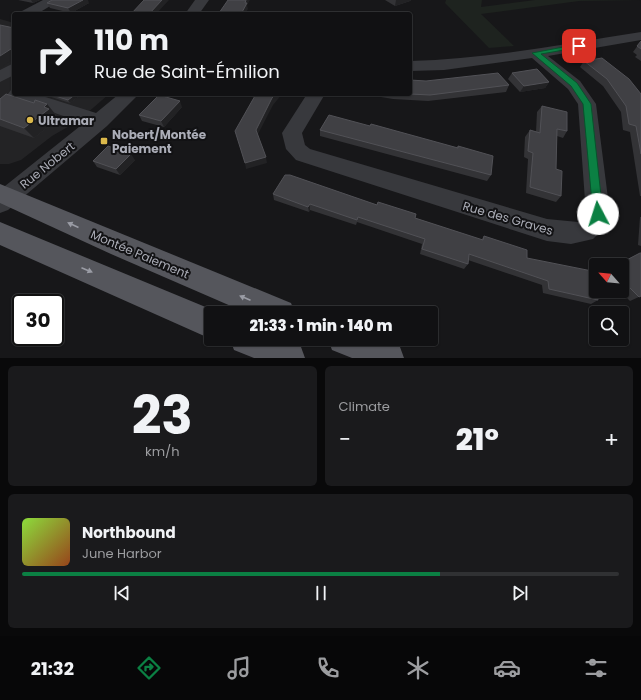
<!DOCTYPE html>
<meta charset="utf-8">
<style>
:root{--surface:#111113;--page:#1a1a1c;--text:#f1f3f6;--muted:#9c9da0;--line:#303133;--accent:#0b8043}
body{margin:0;font-family:Poppins,sans-serif;background:var(--page);color:var(--text);height:100vh;display:flex;flex-direction:column;font-size:15px;white-space:nowrap}
*{box-sizing:border-box;margin:0}
p{font-size:13px;color:var(--muted)}
.icon{flex:none;width:22px;height:22px;fill:none;stroke:currentColor;stroke-width:2;stroke-linecap:round;stroke-linejoin:round}
.map{position:relative;height:358px;overflow:hidden}
.side{display:flex;flex-direction:column;gap:8px;padding:8px;background:#09090a;flex:1}
.side>*{flex:none}
.guide{position:absolute;left:12px;top:12px;width:400px;height:84px;border-radius:4px;box-shadow:0 1px 3px #0004,0 0 0 1px var(--line);background:#111113;color:var(--text);overflow:hidden}
.needle{width:26px;rotate:297deg}
.controls{position:absolute;left:589px;top:258px;display:grid;gap:8px}
.controls a{display:grid;place-items:center;width:40px;height:40px;border-radius:4px;background:var(--surface);box-shadow:0 1px 3px #0004,0 0 0 1px var(--line);font-size:20px}
.speed{position:absolute;left:12px;top:294px;display:flex;gap:8px;font-size:20px;font-weight:700;text-align:center}
.speed>*{display:grid;place-content:center;width:52px;height:52px;border-radius:50%;background:var(--surface);box-shadow:0 1px 3px #0004,0 0 0 1px var(--line);line-height:1}
.speed .limit{border:2px solid #111;border-radius:6px;background:#fff;color:#111}
.pin{position:absolute;display:grid;place-items:center;width:34px;height:34px;color:#fff;margin:-17px;border-radius:8px;box-shadow:0 2px 6px #0006}
.me{position:absolute;width:44px;margin:-22px;rotate:355deg;stroke-linejoin:round;filter:drop-shadow(0 0 3px #0008)}
.turn{display:flex;align-items:center;gap:14px;height:84px;padding:0 16px;font-size:18px}
.turn .icon{width:52px;height:52px;stroke-width:2.5}
.turn b{display:block;font-size:28px;line-height:34px}
.big{font-size:30px;font-weight:800;line-height:1.1}
.side .card{flex:1;display:flex;flex-direction:column;justify-content:center;gap:6px;min-width:0;padding:0 14px;border-radius:6px;background:var(--page)}
.side .dial{align-items:center;gap:0}
.dial b{font-size:52px;line-height:1}
.song{display:flex;align-items:center;gap:12px}
.cover{width:48px;height:48px;border-radius:6px;background:linear-gradient(135deg,hsl(90 70% 55%),hsl(20 70% 35%))}
.played{height:4px;border-radius:2px;background:linear-gradient(90deg,var(--accent) 70%,var(--line) 70%)}
.keys{display:flex;justify-content:space-around;direction:ltr}
.heat{display:flex;justify-content:space-between;align-items:center;font-size:22px;direction:ltr}
.side .tiles{flex:1;display:grid;gap:8px;grid-template-columns:1fr 1fr}
.card:last-child{grid-column:span 2}
.trip{position:absolute;left:204px;top:306px;width:234px;height:40px;border-radius:4px;background:var(--surface);box-shadow:0 1px 3px #0004,0 0 0 1px var(--line);font-weight:800;line-height:40px;text-align:center}
.dock{display:flex;height:64px;justify-content:space-around;align-items:center;background:#070708;color:var(--muted)}
.dock .icon{width:28px;height:28px}
.dock .on{color:var(--accent)}
.dock b{font-size:18px;color:var(--text)}
.map>svg:first-child{display:block}
.built{fill:#232325}
.green{fill:#1e231f}
.lines{fill:none;stroke-linecap:round;stroke-linejoin:round}
.minor{fill:#38393d;fill-rule:evenodd}
.major{fill:#55565c;fill-rule:evenodd}
.wall{fill:#333336}
.shaded-wall{fill:#222224}
.building{fill:#404044;stroke:#515156}
.oneway{fill:#9a9ca5}
.route{fill:#0b8043;stroke:#07532c}
.poi-dot{fill:#dcb94b;stroke:#121214;stroke-width:1.5}
.labels{text-anchor:middle;dominant-baseline:central;stroke-width:4;stroke-linejoin:round;paint-order:stroke}
.poi-label{font-size:12px;font-weight:bold;fill:#abadb7;stroke:#121214;text-anchor:start}
.street-label{font-size:12px;fill:#abadb7;stroke:#121214}
</style>
<div class="map">
<svg width="641" height="358" viewBox="0 0 641 358">
<rect width="100%" height="100%" fill="#171719"/>
<polygon class="built" points="0,19 14,23 14,94 109,94 78,121 52,136 21,160 9,164 0,164"/>
<polygon class="green" points="446,0 482,0 481,7 535,0 641,0 579,1 481,14 514,46 489,48 445,3"/>
<g class="lines">
<g class="minor">
<polygon points="43,0 60,0 37,14 20,14 22,11"/>
<polygon points="195,0 209,0 199,14 185,14"/>
<path d="M641,32V40L548,56L580,81L596,104L610,214L603,229L593,239L571,244L547,241L296,160L286,149L282,133L307,94H325L302,133L305,145L310,149L547,219L578,222L586,214L578,104L568,89L532,58L444,70L410,71V61C488,59 564,44 641,32Z"/>
<polygon points="14,63 14,75 0,82 0,70"/>
<polygon points="14,89 14,94 36,94 96,113 119,94 139,94 107,126 8,210 0,213 0,190 84,123 11,98 8,94 11,90"/>
</g>
<g class="major">
<polygon points="0,184 291,303 295,313 247,313 111,254 0,203"/>
<polygon points="0,222 220,313 211,313 211,339 0,245"/>
<polygon points="230,339 281,339 301,347 305,358 254,358 234,350"/>
<polygon points="328,339 380,339 400,347 404,358 352,358 332,350"/>
</g>
</g>
<g class="wall">
<polygon points="18,0 40,0 33,3"/>
<polygon points="385,0 411,0 410,1 395,6"/>
<polygon points="47,3 89,3 71,13 50,8"/>
<polygon points="641,41 641,61 635,57 637,55 633,52"/>
<polygon points="584,61 641,94 641,196 640,196 630,132 623,130 621,112 603,86 580,67"/>
<polygon points="512,73 549,82 545,88 520,92 508,79"/>
<polygon points="509,85 506,92 428,101 393,99 363,94 410,94"/>
<polygon points="46,94 82,94 70,103 48,96"/>
<polygon points="0,99 34,103 47,104 56,115 55,116 58,119 34,138 0,126"/>
<polygon points="542,106 567,131 563,138 557,136 556,169 561,196 556,202 526,193 528,159 524,157 525,137 530,130 536,132 537,112"/>
<polygon points="182,107 164,127 142,121 139,115"/>
<polygon points="370,126 457,148 458,146 491,175 487,181 320,136 320,130"/>
<polygon points="135,160 120,175 97,167 93,161"/>
<polygon points="273,194 415,218 481,240 484,236 527,258 598,300 591,304 543,293 542,285 468,260 468,264 464,269 420,254 422,244 357,222 356,225 310,210 309,212 274,200"/>
<polygon points="640,217 641,217 641,246 638,245"/>
<polygon points="622,265 641,296 630,301 620,291 622,291"/>
</g>
<g class="shaded-wall">
<polygon points="31,0 40,0 33,3"/>
<polygon points="83,0 88,0 89,3 71,13 68,8"/>
<polygon points="162,0 169,0 156,14 149,14"/>
<polygon points="246,0 250,0 247,5 248,9 245,14 241,14"/>
<polygon points="396,0 411,0 410,1 395,6"/>
<polygon points="14,47 14,59 0,68 0,56"/>
<polygon points="549,82 545,88 520,92 524,86"/>
<polygon points="76,94 82,94 70,103 68,100"/>
<polygon points="276,94 282,94 273,105 257,136 256,130 272,98"/>
<polygon points="180,101 182,107 164,127 161,121"/>
<polygon points="47,104 56,115 55,116 58,119 34,138 24,128 44,107"/>
<polygon points="131,154 135,160 120,175 116,169"/>
<polygon points="266,157 267,163 246,169 245,163"/>
<polygon points="310,204 310,210 309,212 308,207"/>
</g>
<g class="building">
<polygon points="52,0 83,0 68,8 47,3"/>
<polygon points="144,0 162,0 149,14 131,14"/>
<polygon points="228,0 246,0 245,3 247,3 241,14 219,13"/>
<polygon points="0,25 14,28 14,47 0,56"/>
<polygon points="641,41 641,49 637,46"/>
<polygon points="602,58 629,79 641,94 641,154 636,126 629,124 626,106 607,79 584,61"/>
<polygon points="537,69 549,82 524,86 512,73"/>
<polygon points="498,73 509,85 430,95 410,94 410,80 426,81"/>
<polygon points="6,94 34,103 35,100 47,104 44,107 49,109 24,128 0,119 0,99"/>
<polygon points="49,94 76,94 68,100"/>
<polygon points="256,94 276,94 272,98 256,130 266,157 245,163 235,131"/>
<polygon points="159,95 180,101 161,121 139,115"/>
<polygon points="542,106 567,112 567,131 557,129 556,169 562,171 561,196 530,187 533,153 528,151 530,130 540,133"/>
<polygon points="329,115 370,126 371,124 458,148 458,146 493,156 491,175 320,130"/>
<polygon points="108,146 131,154 116,169 93,161"/>
<polygon points="285,175 290,175 377,205 378,202 416,214 415,218 483,240 484,236 527,250 527,258 592,271 598,300 549,289 548,281 469,254 468,264 422,249 425,239 358,217 357,220 310,204 308,207 273,194"/>
<polygon points="640,253 641,253 641,296 639,297 622,280 622,265 617,265"/>
</g>
<defs><path id="oneway-solid" d="M-6-.8H1V-3.2L6.5 0L1 3.2V.8H-6Z"/></defs>
<g class="oneway">
<use href="#oneway-solid" transform="translate(73 225) rotate(-156)"/>
<use href="#oneway-solid" transform="translate(87 270) rotate(23)"/>
<use href="#oneway-solid" transform="translate(245 298) rotate(-157)"/>
</g>
<polygon class="route" points="579,44 581,44 581,47 541,54 577,83 591,104 603,214 598,218 593,214 583,104 571,86 532,53"/>
<g class="poi-dot">
<circle cx="30" cy="120" r="4"/>
<rect x="100" y="137" width="8" height="8" rx="2"/>
</g>
<g class="labels">
<g class="poi-label">
<text x="38" y="120">Ultramar</text>
<text x="112" y="134">Nobert/Montée<tspan x="112" dy="14">Paiement</tspan></text>
</g>
<g class="street-label">
<text transform="translate(47 165) rotate(-39)">Rue Nobert</text>
<text transform="translate(508 218) rotate(16)">Rue des Graves</text>
<text transform="translate(140 254) rotate(23)">Montée Paiement</text>
</g>
</g>
</svg>
<div class="controls">
<a><svg class="needle" viewBox="-14 -14 28 28"><path d="M0-13l5 13h-10z" fill="#e53935"/><path d="M0 13l5-13h-10z" fill="#9c9da0"/></svg></a>
<a><svg class="icon" aria-label="search" viewBox="0 0 24 24"><circle cx="10" cy="10" r="6"/><path d="M15 15l6 6"/></svg></a>
</div>
<div class="speed"><div class="limit">30</div></div>
<div class="pin" style="left:579px;top:46px;background:#d93025"><svg class="icon" aria-label="arrive" viewBox="0 0 24 24"><path d="M6 21V4h12l-3 4 3 4H6"/></svg></div>
<svg class="me" style="left:598px;top:214px" viewBox="-20 -20 40 40"><circle r="19" fill="#fff"/><path d="M0-13L10 11 0 6-10 11z" fill="#0b8043"/></svg>
<div class="trip">21:33 · 1 min · 140 m</div>
<div class="guide">
<div class="turn"><svg class="icon" aria-label="right" viewBox="0 0 24 24"><path d="M7 20v-9h11M14 6l5 5-5 5"/></svg><div><b>110 m</b>Rue de Saint-Émilion</div></div>
</div>
</div>
<section class="side">
<div class="tiles">
<div class="card dial"><b>23</b><p>km/h</p></div>
<div class="card"><p>Climate</p>
<div class="heat"><a>−</a><b class="big">21°</b><a>+</a></div>
</div>
<div class="card">
<div class="song"><i class="cover"></i><div><b>Northbound</b><p>June Harbor</p></div></div>
<div class="played"></div>
<div class="keys"><svg class="icon" aria-label="previous" viewBox="0 0 24 24"><path d="M18 5L8 12l10 7zM5 5v14"/></svg><svg class="icon" aria-label="pause" viewBox="0 0 24 24"><path d="M8 5v14M16 5v14"/></svg><svg class="icon" aria-label="next" viewBox="0 0 24 24"><path d="M6 5l10 7-10 7zM19 5v14"/></svg></div>
</div>
</div>
</section>
<nav class="dock">
<b>21:32</b>
<svg class="icon on" aria-label="directions" viewBox="0 0 24 24"><path d="M12 3l9 9-9 9-9-9zM9 14v-3h6M13 9l2 2-2 2"/></svg>
<svg class="icon" aria-label="music" viewBox="0 0 24 24"><path d="M9 18V5l10-2v13"/><circle cx="6" cy="18" r="3"/><circle cx="16" cy="16" r="3"/></svg>
<svg class="icon" aria-label="phone" viewBox="0 0 24 24"><path d="M5 4h4l2 5-3 2q2 4 5 5l2-3 5 2v4C11 20 4 13 5 4z"/></svg>
<svg class="icon" aria-label="climate" viewBox="0 0 24 24"><path d="M12 3v18M4 7l16 10M4 17L20 7"/></svg>
<svg class="icon" aria-label="car" viewBox="0 0 24 24"><path d="M5 17H2v-5l4-1 3-4h7l3 4 3 1v5h-3M9 17h6M6 11h13"/><circle cx="7" cy="17" r="2"/><circle cx="17" cy="17" r="2"/></svg>
<svg class="icon" aria-label="filters" viewBox="0 0 24 24"><path d="M4 7h16M4 17h16"/><circle cx="9" cy="7" r="2"/><circle cx="15" cy="17" r="2"/></svg>
</nav>
